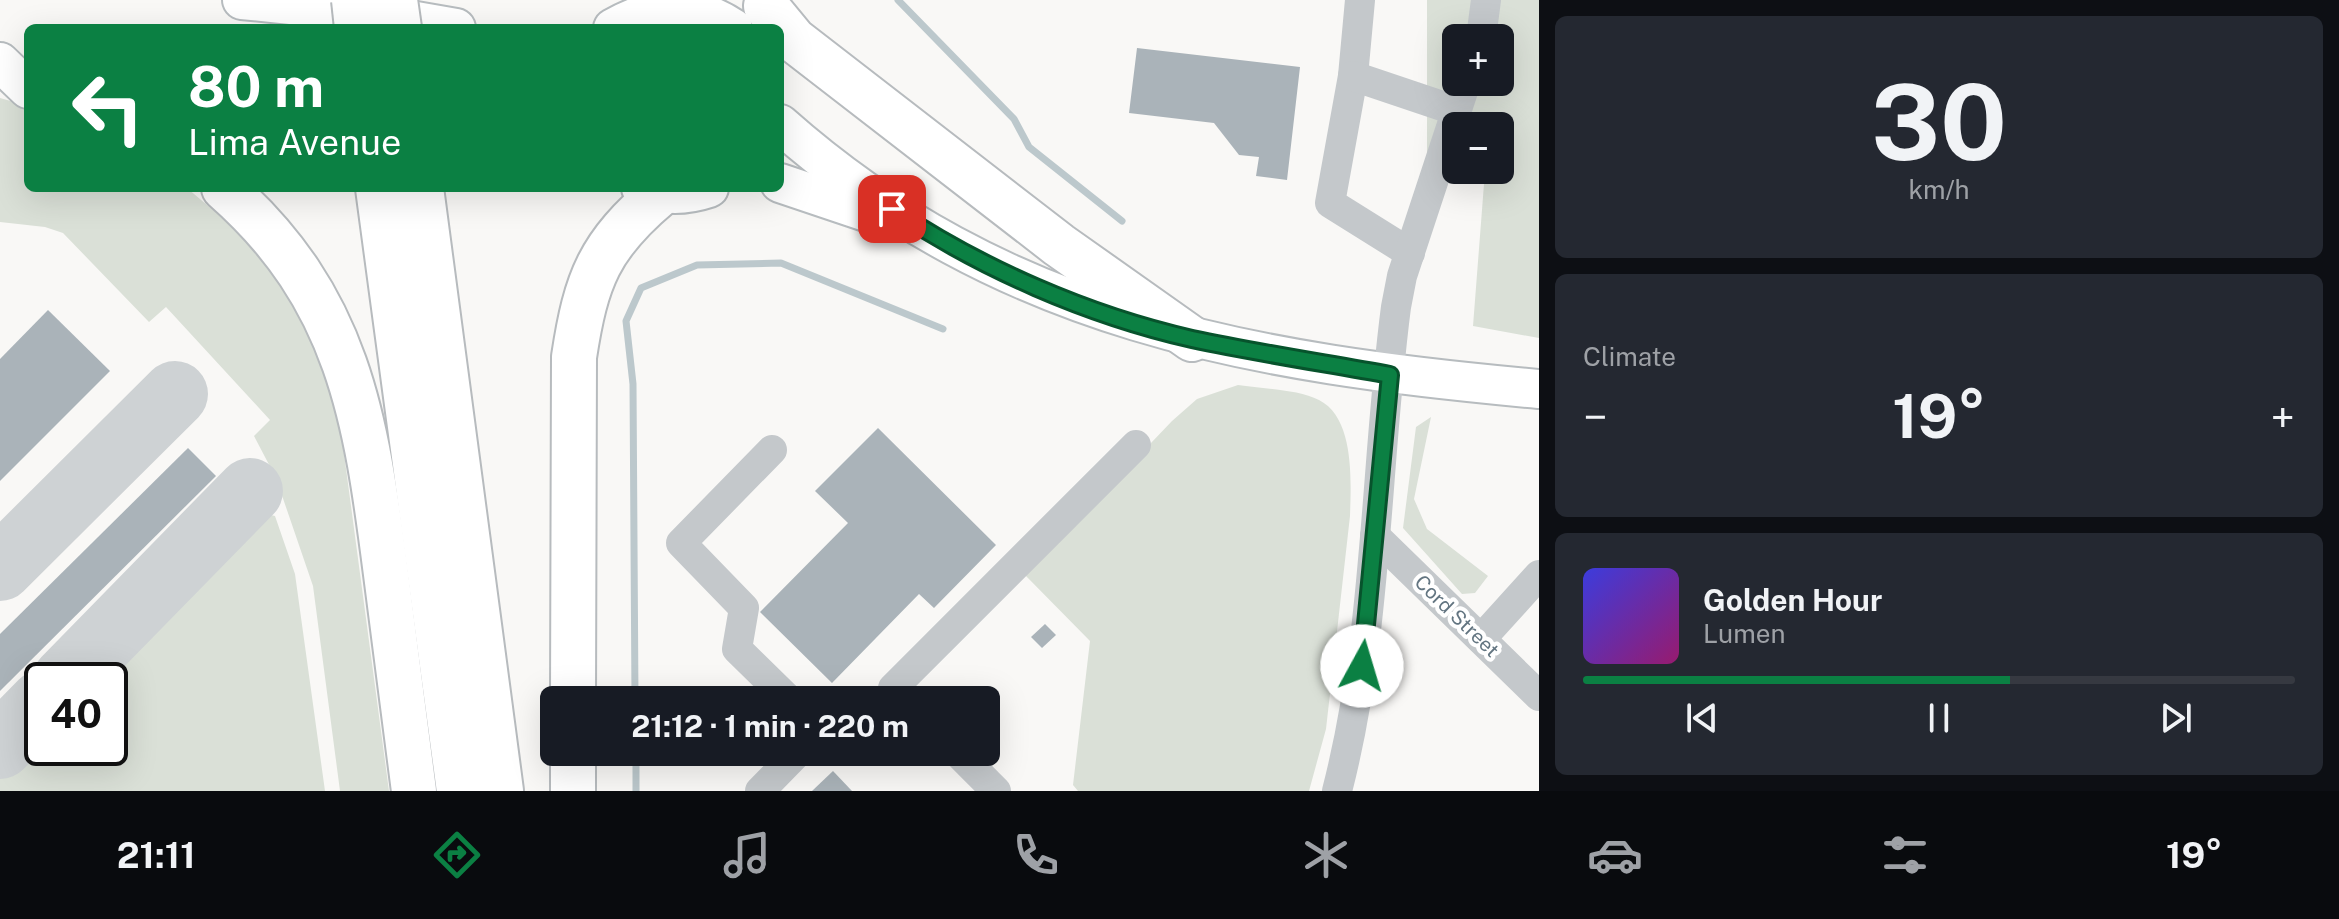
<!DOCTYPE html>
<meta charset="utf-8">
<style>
:root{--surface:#171b24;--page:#242831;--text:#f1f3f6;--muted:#9ea1a6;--line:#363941;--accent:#0b8043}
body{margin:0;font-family:"Public Sans",sans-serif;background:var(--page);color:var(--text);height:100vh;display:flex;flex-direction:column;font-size:30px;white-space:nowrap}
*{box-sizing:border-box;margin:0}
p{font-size:26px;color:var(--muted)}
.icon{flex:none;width:44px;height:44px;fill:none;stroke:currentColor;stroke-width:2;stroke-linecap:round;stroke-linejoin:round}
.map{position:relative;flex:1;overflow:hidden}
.panel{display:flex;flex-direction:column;gap:16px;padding:16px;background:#0d0f14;width:800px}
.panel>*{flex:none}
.guide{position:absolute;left:24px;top:24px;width:760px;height:168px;border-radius:12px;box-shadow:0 8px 32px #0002;background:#0b8043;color:#fff;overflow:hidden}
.tools{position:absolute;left:1442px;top:24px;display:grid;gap:16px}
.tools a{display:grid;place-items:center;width:72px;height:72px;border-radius:12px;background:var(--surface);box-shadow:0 8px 32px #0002;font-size:40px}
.speed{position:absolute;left:24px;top:662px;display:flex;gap:16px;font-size:40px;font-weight:700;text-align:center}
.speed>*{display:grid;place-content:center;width:104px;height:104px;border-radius:50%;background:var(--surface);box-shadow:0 8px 32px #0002;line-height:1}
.speed .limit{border:4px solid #111;border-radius:12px;background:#fff;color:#111}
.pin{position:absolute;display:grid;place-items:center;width:68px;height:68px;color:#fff;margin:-34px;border-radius:16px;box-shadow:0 4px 12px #0006}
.me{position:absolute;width:88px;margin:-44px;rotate:6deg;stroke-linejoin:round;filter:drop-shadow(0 0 6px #0008)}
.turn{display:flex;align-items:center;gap:28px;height:168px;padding:0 32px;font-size:36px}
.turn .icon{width:104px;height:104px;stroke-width:2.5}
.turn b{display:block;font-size:56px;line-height:68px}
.big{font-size:60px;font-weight:700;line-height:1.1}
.panel .widget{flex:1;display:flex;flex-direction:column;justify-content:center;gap:12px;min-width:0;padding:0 28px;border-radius:12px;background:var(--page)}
.panel .dial{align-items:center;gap:0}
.dial b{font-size:104px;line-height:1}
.song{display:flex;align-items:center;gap:24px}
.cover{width:96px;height:96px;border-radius:12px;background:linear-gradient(135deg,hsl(240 70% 55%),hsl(320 70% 35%))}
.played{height:8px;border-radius:4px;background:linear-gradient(90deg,var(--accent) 60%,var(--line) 60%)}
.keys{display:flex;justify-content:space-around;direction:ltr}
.heat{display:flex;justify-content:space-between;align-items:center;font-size:44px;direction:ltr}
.trip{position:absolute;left:540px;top:686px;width:460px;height:80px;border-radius:12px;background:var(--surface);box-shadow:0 8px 32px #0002;font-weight:700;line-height:80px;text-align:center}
.tabs{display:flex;height:128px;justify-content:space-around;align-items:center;background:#090b0e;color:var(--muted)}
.tabs .icon{width:56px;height:56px}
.tabs .on{color:var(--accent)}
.tabs b{font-size:36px;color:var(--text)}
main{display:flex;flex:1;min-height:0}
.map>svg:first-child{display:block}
.green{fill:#dae0d7;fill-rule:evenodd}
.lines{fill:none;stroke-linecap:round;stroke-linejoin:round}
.stream{stroke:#bcc8cc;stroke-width:7}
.taxiway{stroke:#ced2d4;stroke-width:66}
.building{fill:#aab3b9}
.major-casing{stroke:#b7bcbf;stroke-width:42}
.highway-casing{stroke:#b7bbbe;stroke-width:48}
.minor{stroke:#c4c8cb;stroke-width:30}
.major{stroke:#fff;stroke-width:38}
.highway{stroke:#fff;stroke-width:44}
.highway-bridge-casing{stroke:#b7bbbe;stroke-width:48;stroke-linecap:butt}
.highway-bridge{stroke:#fff;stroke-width:44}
.route-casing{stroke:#07532c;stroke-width:20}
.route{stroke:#0b8043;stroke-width:14}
.labels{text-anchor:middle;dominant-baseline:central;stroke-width:8;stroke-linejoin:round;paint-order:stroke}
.street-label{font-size:20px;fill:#637581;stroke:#fff}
</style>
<main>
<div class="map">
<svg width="1539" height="791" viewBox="0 0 1539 791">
<rect width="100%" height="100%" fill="#f9f8f6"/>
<g class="green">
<path d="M1427,0H1539V338L1473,326L1484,184L1457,170H1500V126H1456V170L1427,155ZM1456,38H1500V82H1456Z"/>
<polygon points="0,98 28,106 28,188 187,188 247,239 287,286 335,386 389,791 340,791 313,586 276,478 254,436 270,420 166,307 149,322 63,233 45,227 0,222"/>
<path d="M1238,385C1263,389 1298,389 1319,400C1355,418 1351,482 1350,516L1326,729L1309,791H1078L1073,785L1090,641L1025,575L1172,421L1197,399Z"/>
<polygon points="1431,417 1414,499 1427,529 1488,576 1475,593 1462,594 1403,528 1416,427"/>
<polygon points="267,514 275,516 295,574 325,791 0,791 0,771 42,729 42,748 110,748 110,680 92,680 255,519"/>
</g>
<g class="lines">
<g class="stream">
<polyline points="898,0 1014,119 1029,147 1122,221"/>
<polyline points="635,700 633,384 626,321 641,288 697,265 781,263 943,329"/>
<polyline points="636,752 636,791"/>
</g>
<g class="taxiway">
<polyline points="0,568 175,394"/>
<polyline points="65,680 250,491"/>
<polyline points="0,746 42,703"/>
</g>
</g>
<g class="building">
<polygon points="1137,48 1300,67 1287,180 1256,176 1259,157 1239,155 1214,123 1129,113"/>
<polygon points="48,310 110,371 0,481 0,359"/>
<polygon points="878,428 996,545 934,608 919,594 832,683 760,612 848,523 815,491"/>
<polygon points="188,448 216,476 0,691 0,634"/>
<polygon points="1045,624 1056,635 1042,648 1031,637"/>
<polygon points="833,771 852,791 812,791"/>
</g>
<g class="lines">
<g class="major-casing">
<g id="major">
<polyline points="242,0 376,14 456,28"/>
<path d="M613,28C654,5 692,1 733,28"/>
<polyline points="0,62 28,89"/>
<path d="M780,124C1003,322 1253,363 1539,389"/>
<polyline points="780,183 881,217"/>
<path d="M641,188C665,196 685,196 709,188"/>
</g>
</g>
<g class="highway-casing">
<g id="highway">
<polyline points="766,6 794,40 1059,245 1192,339"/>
<path d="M224,188C349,298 366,418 386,574C395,646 405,719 414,791"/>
<polyline points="378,188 459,791"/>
<polyline points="421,188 501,791"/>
<path d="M573,700L574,357C586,279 599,245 660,194"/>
<polyline points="573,791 573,752"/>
</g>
</g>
<g class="minor">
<polyline points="1360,0 1353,76 1330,203 1410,253"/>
<polyline points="1481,38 1486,0"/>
<polyline points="1353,76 1457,111"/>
<polyline points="772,450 681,543 744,608 737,649 789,700"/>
<polyline points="1375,536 1539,696"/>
<polyline points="1481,639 1539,575"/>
<polyline points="905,700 893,688 1136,445"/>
<polyline points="957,752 996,791"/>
<polyline points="760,791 798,752"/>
<path d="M1337,791C1378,633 1375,468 1396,307L1402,276L1466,82"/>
</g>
<use href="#major" class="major"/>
<use href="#highway" class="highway"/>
<g class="highway-bridge-casing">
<g id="highway-bridge">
<polyline points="354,0 357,28"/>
<polyline points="395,0 399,28"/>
</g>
</g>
<use href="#highway-bridge" class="highway-bridge"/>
</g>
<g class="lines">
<g class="route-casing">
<path id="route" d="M892,209C982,269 1087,315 1192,339C1258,353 1324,363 1390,375L1362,666"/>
</g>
<use href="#route" class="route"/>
</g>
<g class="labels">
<g class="street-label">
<text transform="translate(1457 616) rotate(44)">Cord Street</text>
</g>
</g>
</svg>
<div class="tools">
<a>+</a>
<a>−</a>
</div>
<div class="speed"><div class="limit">40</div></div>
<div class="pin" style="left:892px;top:209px;background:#d93025"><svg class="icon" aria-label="arrive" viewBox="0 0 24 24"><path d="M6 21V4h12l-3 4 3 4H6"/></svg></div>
<svg class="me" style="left:1362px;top:666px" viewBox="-20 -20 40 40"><circle r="19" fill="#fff"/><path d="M0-13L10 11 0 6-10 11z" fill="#0b8043"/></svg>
<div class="trip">21:12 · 1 min · 220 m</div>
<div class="guide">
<div class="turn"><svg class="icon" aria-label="left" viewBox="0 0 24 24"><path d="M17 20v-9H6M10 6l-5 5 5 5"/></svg><div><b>80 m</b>Lima Avenue</div></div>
</div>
</div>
<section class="panel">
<div class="widget dial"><b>30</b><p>km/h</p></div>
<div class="widget"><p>Climate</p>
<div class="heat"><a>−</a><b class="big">19°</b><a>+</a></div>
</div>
<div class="widget">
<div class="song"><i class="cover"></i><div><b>Golden Hour</b><p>Lumen</p></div></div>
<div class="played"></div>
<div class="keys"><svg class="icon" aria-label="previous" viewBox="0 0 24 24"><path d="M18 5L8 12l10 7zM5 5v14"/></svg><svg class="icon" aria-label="pause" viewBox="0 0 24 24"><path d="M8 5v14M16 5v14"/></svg><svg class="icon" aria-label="next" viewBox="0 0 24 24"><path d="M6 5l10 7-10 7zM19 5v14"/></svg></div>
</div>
</section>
</main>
<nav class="tabs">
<b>21:11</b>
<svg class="icon on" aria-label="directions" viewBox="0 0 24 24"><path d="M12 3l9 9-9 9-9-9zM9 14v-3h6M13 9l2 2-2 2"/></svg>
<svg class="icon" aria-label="music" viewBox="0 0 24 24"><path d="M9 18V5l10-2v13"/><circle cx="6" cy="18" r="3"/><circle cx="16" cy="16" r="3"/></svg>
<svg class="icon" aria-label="phone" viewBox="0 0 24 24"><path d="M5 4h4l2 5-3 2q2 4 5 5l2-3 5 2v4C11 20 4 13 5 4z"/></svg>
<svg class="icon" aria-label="climate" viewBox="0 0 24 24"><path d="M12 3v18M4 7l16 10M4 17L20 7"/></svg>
<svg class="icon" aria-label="car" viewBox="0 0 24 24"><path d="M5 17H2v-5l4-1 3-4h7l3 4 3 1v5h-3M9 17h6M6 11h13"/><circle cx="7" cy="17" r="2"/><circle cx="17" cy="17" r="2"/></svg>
<svg class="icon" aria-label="filters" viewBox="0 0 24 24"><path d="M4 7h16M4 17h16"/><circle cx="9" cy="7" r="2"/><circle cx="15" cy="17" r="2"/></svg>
<b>19°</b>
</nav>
